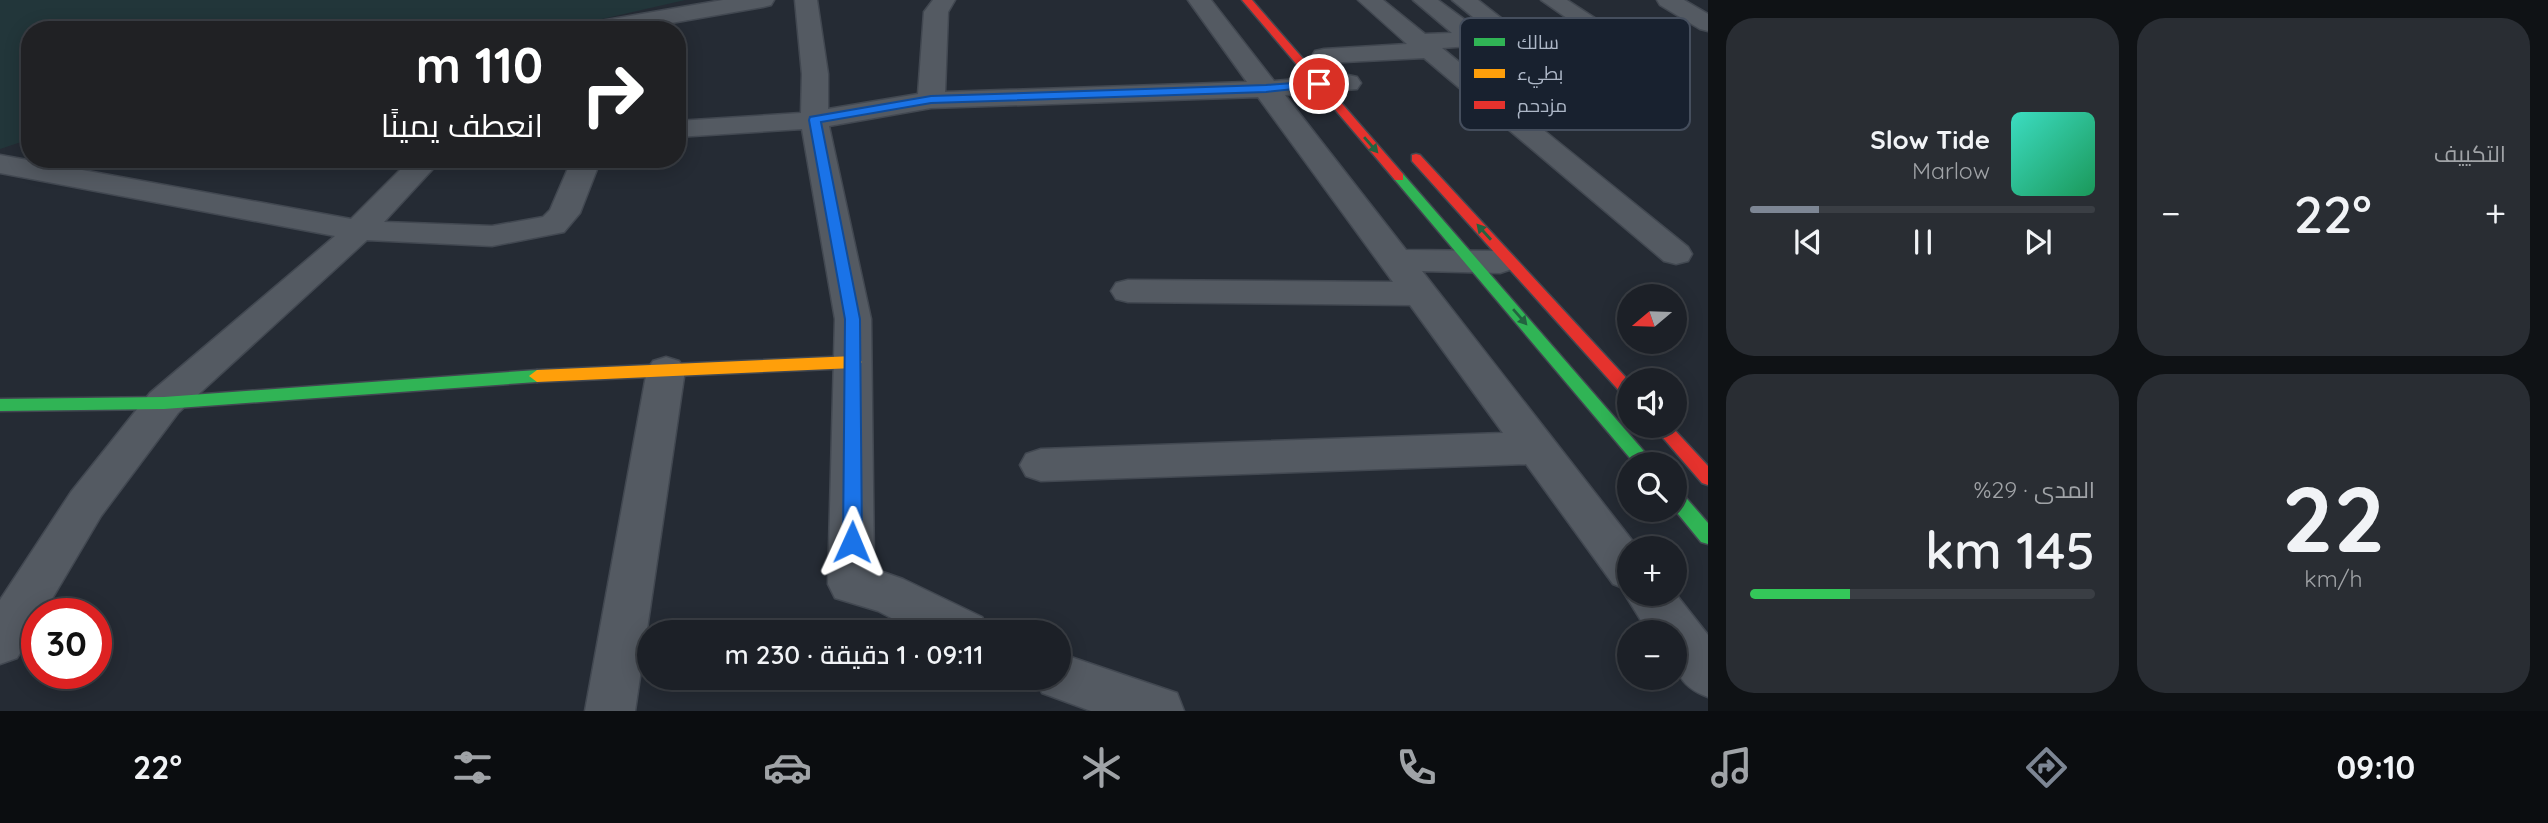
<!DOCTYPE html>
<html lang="ar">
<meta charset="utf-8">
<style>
:root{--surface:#1c2027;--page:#292d33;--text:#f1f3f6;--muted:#a0a3a7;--line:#3a3e44;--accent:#7d8694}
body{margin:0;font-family:Quicksand,Cairo,sans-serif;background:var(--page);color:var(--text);direction:rtl;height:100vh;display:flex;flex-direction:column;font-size:26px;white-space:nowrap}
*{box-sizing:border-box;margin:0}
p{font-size:23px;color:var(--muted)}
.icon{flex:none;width:38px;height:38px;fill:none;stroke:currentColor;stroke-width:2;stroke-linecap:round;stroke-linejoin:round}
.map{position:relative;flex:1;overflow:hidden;direction:ltr}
.side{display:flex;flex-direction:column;gap:18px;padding:18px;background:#0f1215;width:840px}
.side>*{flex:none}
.guide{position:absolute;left:21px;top:21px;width:665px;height:147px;border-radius:28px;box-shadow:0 4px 18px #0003,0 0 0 2px var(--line);direction:rtl;background:#202124;color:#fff;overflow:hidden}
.needle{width:46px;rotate:251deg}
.tools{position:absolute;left:1617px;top:284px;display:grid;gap:14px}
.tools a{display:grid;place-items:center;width:70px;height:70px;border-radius:50%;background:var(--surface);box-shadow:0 4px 18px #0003,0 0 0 2px var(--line);font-size:35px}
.speed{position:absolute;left:21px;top:598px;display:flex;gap:14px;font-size:35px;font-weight:700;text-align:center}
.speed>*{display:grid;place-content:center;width:91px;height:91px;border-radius:50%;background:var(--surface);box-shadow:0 4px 18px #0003,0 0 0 2px var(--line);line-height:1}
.speed .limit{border:10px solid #d22;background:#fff;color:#111}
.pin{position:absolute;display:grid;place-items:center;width:60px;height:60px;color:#fff;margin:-30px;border:4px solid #fff;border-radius:50%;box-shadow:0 2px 7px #0007}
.me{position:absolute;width:77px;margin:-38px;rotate:1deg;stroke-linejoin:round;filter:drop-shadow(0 0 5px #0008)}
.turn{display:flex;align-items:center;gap:24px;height:147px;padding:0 28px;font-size:32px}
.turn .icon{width:91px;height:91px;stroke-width:2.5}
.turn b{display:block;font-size:49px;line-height:60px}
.big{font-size:52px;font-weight:600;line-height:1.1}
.side .card{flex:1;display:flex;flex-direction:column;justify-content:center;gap:10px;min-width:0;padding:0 24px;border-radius:28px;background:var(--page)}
.side .dial{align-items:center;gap:0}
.dial b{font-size:91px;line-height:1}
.song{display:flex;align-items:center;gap:21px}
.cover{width:84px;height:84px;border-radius:10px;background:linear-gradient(135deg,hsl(170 70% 55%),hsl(150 70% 35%))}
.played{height:7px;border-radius:4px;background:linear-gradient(90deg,var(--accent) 20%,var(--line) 20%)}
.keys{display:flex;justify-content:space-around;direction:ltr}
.heat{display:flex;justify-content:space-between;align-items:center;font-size:38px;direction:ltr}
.charge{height:10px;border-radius:5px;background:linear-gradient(90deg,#34c759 29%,var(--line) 0)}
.side .tiles{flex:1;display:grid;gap:18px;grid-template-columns:repeat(2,1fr)}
.trip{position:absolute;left:637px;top:620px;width:434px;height:70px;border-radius:35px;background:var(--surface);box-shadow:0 4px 18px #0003,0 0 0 2px var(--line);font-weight:600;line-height:70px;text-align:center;direction:rtl}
.tab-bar{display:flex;height:112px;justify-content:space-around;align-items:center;background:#0b0d10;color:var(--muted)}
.tab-bar .icon{width:49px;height:49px}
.tab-bar .selected{color:var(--accent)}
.tab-bar b{font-size:32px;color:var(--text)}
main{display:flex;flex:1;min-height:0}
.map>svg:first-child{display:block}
.green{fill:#22363a}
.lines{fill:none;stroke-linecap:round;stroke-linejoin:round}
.street-casing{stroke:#424851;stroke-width:3}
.fast-casing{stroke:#424851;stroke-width:3}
.slow-casing{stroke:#424851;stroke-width:3}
.jam-casing{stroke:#424851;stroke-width:3}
.street{fill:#545a62;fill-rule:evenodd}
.fast{fill:#30b455;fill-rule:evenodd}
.slow{fill:#ff9f0a;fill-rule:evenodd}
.jam{fill:#e5322d;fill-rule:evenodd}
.oneway{fill:#236340}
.route{fill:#1a73e8;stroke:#114b97;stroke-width:2}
.key{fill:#18212f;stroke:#454e5d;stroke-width:2}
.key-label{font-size:19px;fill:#adb7c7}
</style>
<main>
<section class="side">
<div class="tiles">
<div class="card"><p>التكييف</p>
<div class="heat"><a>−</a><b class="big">22°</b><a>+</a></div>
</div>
<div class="card">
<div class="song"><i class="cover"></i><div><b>Slow Tide</b><p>Marlow</p></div></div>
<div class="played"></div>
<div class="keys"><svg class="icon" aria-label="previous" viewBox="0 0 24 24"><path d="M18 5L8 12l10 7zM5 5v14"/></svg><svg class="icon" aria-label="pause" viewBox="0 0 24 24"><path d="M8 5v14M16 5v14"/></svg><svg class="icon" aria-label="next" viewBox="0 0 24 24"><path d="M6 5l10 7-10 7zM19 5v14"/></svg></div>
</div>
<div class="card dial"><b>22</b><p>km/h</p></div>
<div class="card"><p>المدى · 29%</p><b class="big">145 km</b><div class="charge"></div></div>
</div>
</section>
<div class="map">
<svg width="1708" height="711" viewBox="0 0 1708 711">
<rect width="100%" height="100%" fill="#252b34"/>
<polygon class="green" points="0,0 685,0 563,28 30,30 30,139 0,149"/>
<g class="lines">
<g class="street-casing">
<g id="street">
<polygon points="723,0 774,0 771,5 763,7 631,30 577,30 581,25 589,23"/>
<path d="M795,0H817L828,74V109L918,94L924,12L933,0H955L948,12L945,92L1247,82L1188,0H1211L1274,81L1348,75L1357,77L1361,83L1357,89L1285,95L1406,250L1500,251L1512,255L1517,262L1512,269L1500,273L1422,271L1638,548H1629V593H1675L1708,635V697C1673,684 1675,665 1675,632H1648L1624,593L1626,589L1613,584L1526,464L1041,481L1026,476L1020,465L1026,454L1041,449L1503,433L1410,305L1128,302L1116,299L1111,291L1116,283L1128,280L1393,282L1258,97L931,108L829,126L871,319L874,569L903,579L982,617L989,632H918L878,611L835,598L828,584L835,319L802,129L677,137V121L801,113L802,74Z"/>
<polygon points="1358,0 1383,0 1425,34 1452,33 1413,0 1438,0 1480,31 1489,30 1452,0 1478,0 1524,36 1521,41 1512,43 1442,48 1487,85 1646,73 1541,0 1567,0 1681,74 1685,79 1681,84 1672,87 1505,99 1688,247 1692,254 1688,261 1676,264 1664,261 1424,58 1324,63 1315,61 1312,56 1315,51 1324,49 1407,44"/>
<polygon points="1657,0 1684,0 1708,14 1708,31 1700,29 1660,5"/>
<polygon points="0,155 351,219 411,159 442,159 384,222 492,226 543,217 550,210 572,159 601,159 580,213 564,232 492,246 367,240 178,413 101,516 43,614 37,614 37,625 17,658 0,664 0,600 71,492 150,393 335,236 0,173"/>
<polygon points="666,357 679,361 685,370 635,711 585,711 647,370 653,361"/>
<polygon points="1059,653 1177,693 1184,711 1091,711 1042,693 1035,677 1059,677"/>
</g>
</g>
<g class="fast-casing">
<g id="fast">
<polygon points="1399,173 1403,174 1655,464 1635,464 1395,180 1393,177"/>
<polygon points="537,370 545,376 537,382 164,409 0,411 0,399 164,397"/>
<polygon points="1675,490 1681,492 1708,523 1708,544 1701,542 1674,509"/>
</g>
</g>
<g class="slow-casing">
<polygon id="slow" points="854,356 862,362 854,368 537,382 529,376 537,370"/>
</g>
<g class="jam-casing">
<g id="jam">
<polygon points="1242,0 1252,0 1403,174 1403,180 1395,180"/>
<polygon points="1416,154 1420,155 1629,381 1629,397 1623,395 1412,161 1412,155"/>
<polygon points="1652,425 1670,425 1708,466 1708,485 1702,483"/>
</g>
</g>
<use href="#street" class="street"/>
<use href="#fast" class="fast"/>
<use href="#slow" class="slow"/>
<use href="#jam" class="jam"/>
</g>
<defs><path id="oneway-solid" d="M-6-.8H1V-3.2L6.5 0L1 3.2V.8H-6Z" transform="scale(1.75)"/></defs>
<g class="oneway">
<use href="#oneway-solid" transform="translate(1371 145) rotate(49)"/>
<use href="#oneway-solid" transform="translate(1484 232) rotate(-132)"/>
<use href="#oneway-solid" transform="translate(1520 317) rotate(49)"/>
</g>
<polygon class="route" points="1319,81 1325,84 1323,86 1266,92 931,103 821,122 860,319 862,542 859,548 852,550 845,548 843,542 845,319 809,120 810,117 931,96 1266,85"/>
<rect x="1460" y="18" width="230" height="112" rx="10" class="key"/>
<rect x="1474" y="38" width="31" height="8" fill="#30b455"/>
<rect x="1474" y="69" width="31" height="9" fill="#ff9f0a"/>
<rect x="1474" y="101" width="31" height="8" fill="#e5322d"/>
<g class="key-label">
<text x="1517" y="49">سالك</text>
<text x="1517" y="80">بطيء</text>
<text x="1517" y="112">مزدحم</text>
</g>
</svg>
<div class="tools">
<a><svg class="needle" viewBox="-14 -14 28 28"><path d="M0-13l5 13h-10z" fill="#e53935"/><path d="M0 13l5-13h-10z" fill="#a0a3a7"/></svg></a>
<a><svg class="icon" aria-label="sound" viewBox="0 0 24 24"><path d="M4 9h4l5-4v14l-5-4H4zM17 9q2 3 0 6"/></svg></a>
<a><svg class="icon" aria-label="search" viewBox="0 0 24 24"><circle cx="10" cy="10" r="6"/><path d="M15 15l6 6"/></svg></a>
<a>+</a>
<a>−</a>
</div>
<div class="speed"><div class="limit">30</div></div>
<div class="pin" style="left:1319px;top:84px;background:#d93025"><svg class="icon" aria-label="arrive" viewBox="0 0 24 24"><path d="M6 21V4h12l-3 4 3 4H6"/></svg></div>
<svg class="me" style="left:852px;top:542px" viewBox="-20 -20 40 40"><path d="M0-17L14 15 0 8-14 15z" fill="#1a73e8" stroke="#fff" stroke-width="4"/></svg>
<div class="trip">09:11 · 1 دقيقة · 230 m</div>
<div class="guide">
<div class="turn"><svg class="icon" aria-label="right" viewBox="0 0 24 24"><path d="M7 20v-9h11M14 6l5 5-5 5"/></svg><div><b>110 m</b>انعطف يمينًا</div></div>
</div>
</div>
</main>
<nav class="tab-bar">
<b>09:10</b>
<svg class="icon selected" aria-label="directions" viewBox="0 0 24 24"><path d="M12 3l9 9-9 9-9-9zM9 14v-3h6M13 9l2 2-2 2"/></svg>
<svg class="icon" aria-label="music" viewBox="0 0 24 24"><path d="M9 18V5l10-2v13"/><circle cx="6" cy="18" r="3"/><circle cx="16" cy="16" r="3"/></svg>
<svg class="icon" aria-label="phone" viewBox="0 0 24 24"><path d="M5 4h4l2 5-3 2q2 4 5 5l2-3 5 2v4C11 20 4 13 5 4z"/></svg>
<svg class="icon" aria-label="climate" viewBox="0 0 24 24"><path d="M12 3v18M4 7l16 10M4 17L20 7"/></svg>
<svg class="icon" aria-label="car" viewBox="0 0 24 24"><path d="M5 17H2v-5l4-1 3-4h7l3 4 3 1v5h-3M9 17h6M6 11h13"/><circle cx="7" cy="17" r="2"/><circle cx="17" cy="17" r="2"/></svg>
<svg class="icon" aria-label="filters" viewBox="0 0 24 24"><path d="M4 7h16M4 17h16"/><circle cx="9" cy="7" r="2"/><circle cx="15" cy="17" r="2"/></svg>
<b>22°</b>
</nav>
